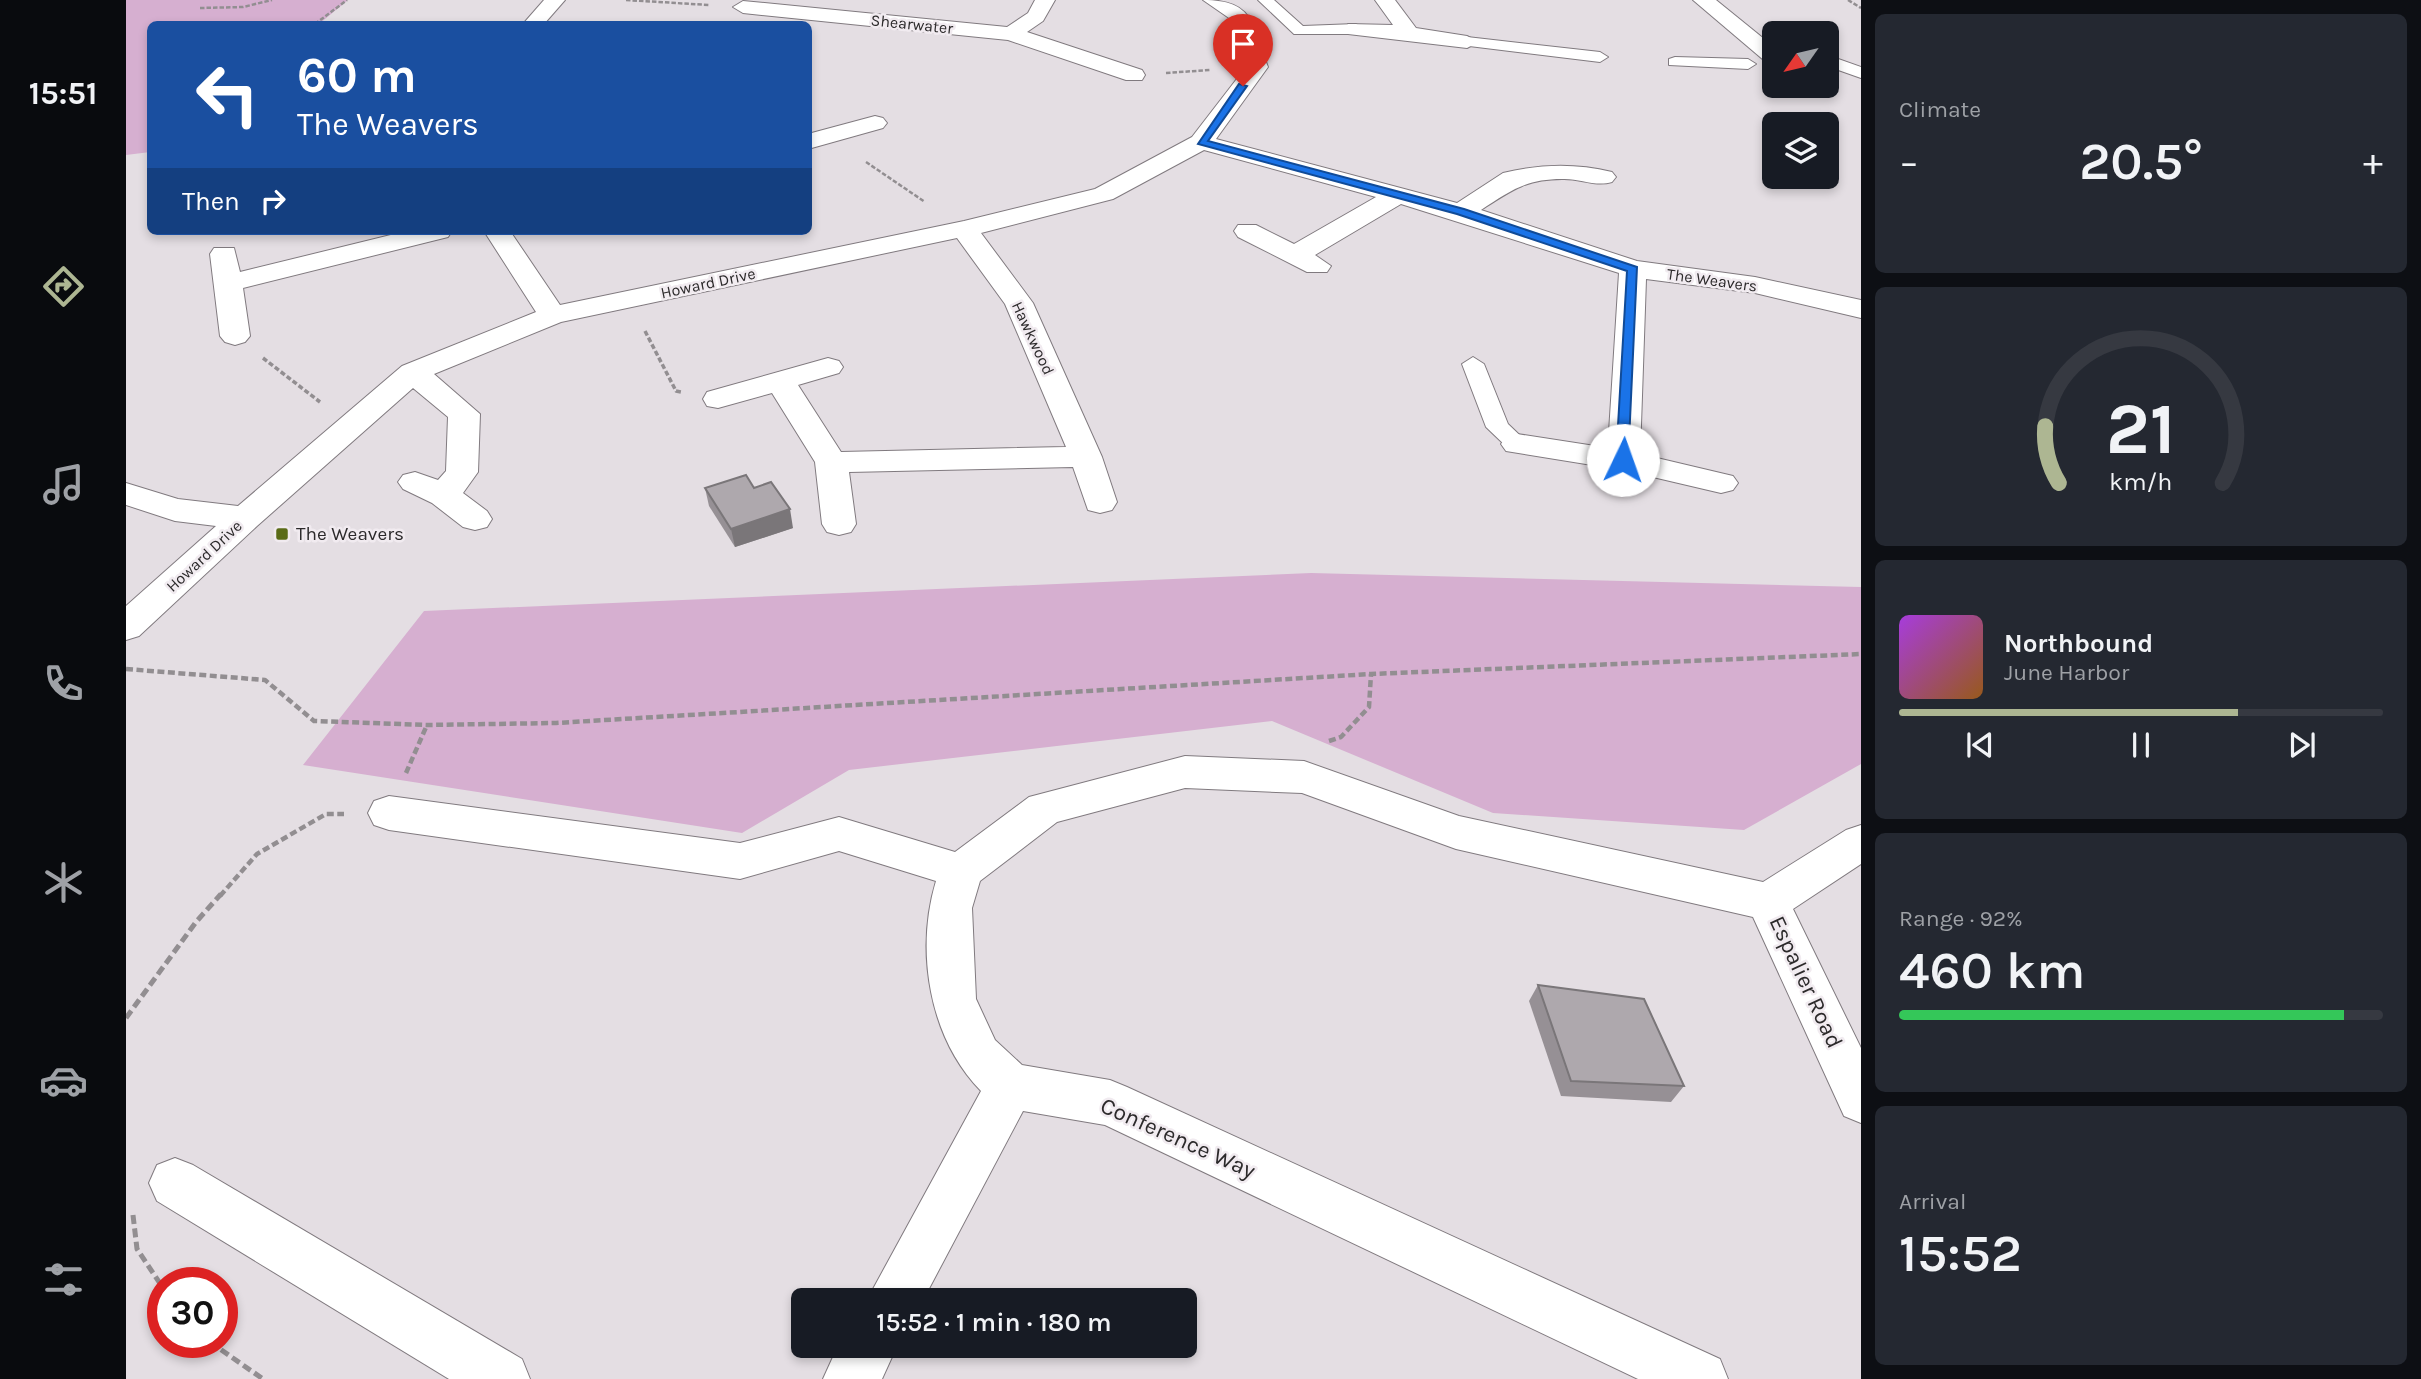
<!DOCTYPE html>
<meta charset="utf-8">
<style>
:root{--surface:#171b24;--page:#242831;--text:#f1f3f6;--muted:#9ea1a6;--line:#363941;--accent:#adb692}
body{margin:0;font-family:Karla,sans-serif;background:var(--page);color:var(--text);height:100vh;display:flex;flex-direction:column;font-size:26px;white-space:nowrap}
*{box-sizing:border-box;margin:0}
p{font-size:23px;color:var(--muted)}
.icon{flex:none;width:38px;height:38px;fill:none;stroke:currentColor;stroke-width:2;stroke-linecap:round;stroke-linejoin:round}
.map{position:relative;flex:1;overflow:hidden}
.panel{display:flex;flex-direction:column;gap:14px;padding:14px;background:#0d0f14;width:560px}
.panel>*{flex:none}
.hud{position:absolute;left:21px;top:21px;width:665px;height:214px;border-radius:10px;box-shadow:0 4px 10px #0003;background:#1a4fa0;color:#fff;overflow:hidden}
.needle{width:46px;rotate:236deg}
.fabs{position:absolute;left:1636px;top:21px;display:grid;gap:14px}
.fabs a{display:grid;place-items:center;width:77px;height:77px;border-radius:10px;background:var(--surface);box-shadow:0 4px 10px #0003;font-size:35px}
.speed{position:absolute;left:21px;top:1267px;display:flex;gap:14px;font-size:35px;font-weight:700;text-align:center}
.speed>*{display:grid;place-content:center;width:91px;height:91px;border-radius:50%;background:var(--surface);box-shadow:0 4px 10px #0003;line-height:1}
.speed .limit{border:10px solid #d22;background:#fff;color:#111}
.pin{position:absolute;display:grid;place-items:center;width:60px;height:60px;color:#fff;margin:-72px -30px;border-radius:50% 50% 50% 0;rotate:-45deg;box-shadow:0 0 7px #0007}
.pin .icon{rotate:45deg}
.me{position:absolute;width:77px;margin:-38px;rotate:3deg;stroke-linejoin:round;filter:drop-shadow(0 0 5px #0008)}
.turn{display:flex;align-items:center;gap:24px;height:147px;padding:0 35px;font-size:32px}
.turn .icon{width:91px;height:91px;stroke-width:2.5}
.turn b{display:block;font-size:49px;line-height:60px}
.then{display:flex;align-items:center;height:66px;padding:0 35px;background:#0003;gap:14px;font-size:26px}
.big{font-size:52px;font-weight:600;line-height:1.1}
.panel .widget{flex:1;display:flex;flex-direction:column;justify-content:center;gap:10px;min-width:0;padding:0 24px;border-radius:10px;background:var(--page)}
.panel .dial{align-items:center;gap:0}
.dial svg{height:182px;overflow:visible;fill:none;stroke:var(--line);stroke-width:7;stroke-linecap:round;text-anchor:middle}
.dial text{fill:var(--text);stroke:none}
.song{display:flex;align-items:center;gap:21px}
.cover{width:84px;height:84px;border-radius:10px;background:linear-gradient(135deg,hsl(280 70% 55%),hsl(30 70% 35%))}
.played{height:7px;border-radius:4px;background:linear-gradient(90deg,var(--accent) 70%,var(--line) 70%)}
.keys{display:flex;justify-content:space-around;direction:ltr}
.heat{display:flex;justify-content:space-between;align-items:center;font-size:38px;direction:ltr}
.charge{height:10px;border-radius:5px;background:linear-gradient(90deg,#34c759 92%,var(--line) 0)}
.trip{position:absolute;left:665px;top:1288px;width:406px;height:70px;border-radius:10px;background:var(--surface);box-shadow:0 4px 10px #0003;font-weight:600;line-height:70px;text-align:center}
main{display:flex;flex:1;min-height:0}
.menu{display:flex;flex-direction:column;width:126px;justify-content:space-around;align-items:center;background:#090b0e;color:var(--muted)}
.menu .icon{width:49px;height:49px}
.menu .on{color:var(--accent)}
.menu b{font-size:32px;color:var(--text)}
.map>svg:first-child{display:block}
.green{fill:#d6afd0}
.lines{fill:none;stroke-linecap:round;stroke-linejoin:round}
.service-casing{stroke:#807a7f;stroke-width:2}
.minor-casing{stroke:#807a7f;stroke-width:2}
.path-far3{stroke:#928e91;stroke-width:2.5;stroke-dasharray:4.5 2;stroke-linecap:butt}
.path-far2{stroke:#928e91;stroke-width:3.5;stroke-dasharray:5 2.5;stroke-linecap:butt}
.path-far1{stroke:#928e91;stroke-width:4.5;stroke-dasharray:7 3.5;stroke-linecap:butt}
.path{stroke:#928e91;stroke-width:5;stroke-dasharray:9 4.5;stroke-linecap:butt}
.service{fill:#fff;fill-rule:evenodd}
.minor{fill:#fff;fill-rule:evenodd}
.wall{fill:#969095}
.shaded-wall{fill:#7a7679}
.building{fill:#aea8ad;stroke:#7a7679;stroke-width:2}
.route{fill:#1a73e8;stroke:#114b97;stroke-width:2}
.poi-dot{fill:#5a6b17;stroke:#f1ebf0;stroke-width:2.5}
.labels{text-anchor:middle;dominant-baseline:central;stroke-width:5;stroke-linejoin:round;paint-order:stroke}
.far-street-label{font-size:16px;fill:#2c2a2b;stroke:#f1ebf0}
.poi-label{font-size:19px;fill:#2c2a2b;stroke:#f1ebf0;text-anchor:start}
.near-street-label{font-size:23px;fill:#2c2a2b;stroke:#f1ebf0}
</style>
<main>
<nav class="menu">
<b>15:51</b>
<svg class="icon on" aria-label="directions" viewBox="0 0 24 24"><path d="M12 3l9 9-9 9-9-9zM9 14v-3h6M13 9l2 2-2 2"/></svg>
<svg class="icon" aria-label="music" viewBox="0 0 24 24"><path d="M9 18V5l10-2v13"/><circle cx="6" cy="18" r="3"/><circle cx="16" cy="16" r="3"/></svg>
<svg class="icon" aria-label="phone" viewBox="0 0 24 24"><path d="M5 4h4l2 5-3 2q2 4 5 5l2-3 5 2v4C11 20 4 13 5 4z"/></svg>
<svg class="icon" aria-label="climate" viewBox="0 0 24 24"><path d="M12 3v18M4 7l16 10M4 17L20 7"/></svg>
<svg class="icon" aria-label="car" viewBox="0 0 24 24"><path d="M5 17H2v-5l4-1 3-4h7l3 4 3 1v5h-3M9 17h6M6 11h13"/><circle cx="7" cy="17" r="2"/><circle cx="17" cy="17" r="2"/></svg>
<svg class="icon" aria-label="filters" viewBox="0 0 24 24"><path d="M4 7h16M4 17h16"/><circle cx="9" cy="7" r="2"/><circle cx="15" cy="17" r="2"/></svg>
</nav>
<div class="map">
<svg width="1735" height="1379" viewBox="0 0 1735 1379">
<rect width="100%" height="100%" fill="#e4dee3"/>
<g class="green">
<polygon points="0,0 222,0 193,24 24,24 24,152 0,155"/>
<polygon points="1185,573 1735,587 1735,764 1618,830 1367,813 1146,721 723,770 616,833 177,765 298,611"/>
</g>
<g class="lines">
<g class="service-casing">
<g id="service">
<polygon points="1132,0 1148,0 1177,26 1230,24 1238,29 1230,34 1168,34"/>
<polygon points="1341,37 1474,52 1482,57 1474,62 1335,45 1333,42"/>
<polygon points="1701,55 1735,67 1735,78 1701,66"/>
<polygon points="1549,57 1622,59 1630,64 1622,69 1543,65 1543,59"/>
<polygon points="1347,357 1358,364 1382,424 1403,444 1399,449 1383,449 1360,427 1336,364"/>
</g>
</g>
<g class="minor-casing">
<g id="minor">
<polygon points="418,0 439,0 418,24 397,24"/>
<polygon points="909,0 929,0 917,21 901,32 1016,70 1019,75 1016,80 1000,80 882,40 617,13 607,7 617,1 881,27 902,13"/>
<path d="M1077,0C1129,0 1126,25 1142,67L1090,139L1331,203L1377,173C1414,164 1449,163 1486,172L1490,177L1486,182C1469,187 1453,178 1436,179C1400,179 1384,191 1355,210L1511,261L1629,277L1735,300V318L1629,293L1520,279L1514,454L1607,476L1612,483L1607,490L1595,493L1497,470L1380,451L1375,444L1380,437L1391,434L1482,448L1493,273L1275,204L1189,255L1205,266L1201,272H1181L1112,237L1108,231L1112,225H1130L1168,244L1250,197L1078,150L987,199L855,233L907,303L976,457L991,502L986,510L974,513L962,510L947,467L723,472L730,524L725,532L713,535L701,532L696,524L689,462L646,393L592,408L581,406L577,399L581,392L702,358L713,361L717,367L713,373L672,385L715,452L940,447L879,304L831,238L435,322L308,374L354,414L352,472L337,493L361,511L366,519L361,527L349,530L337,527L306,503L277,489L272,482L277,475L289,472L312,480L320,471L322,417L287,388L131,526L13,636L0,640V606L90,526L49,521L0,505V483L52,499L112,506L276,366L410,312L358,231H384L434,305L838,221L969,189L1066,137L1120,67L1103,18Z"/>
<polygon points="1249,0 1269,0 1290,28 1341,36 1352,42 1341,48 1222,34 1219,29 1222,24 1267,25"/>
<polygon points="1567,0 1590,0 1648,47 1648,63 1640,62"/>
<polygon points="749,116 757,118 761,123 757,128 682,149 682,134"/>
<polygon points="281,231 326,231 322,237 117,288 124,336 119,342 109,345 99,342 94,336 84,254 88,248 108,248 114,272"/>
<path d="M1059,756L1178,761L1333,816L1637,882L1720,830L1735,825V864L1667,909L1735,1048V1123L1718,1116L1627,917L1330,849L1176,793L1059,788L931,822L854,881L846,908L850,999L869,1040L896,1065L984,1080L1001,1087L1594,1359L1602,1379H1512L979,1125L897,1111L797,1300H741L855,1091C803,1038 789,951 810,881L713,851L614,879L263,830L248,825L242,813L248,801L263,796L614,843L713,817L829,852L903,797Z"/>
<polygon points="49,1158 67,1165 396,1359 404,1379 323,1379 31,1201 23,1183 31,1165"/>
<polygon points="712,1346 771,1346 756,1379 697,1379"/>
</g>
</g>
<g class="path-far3">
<polyline points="500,0 583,5"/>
<polyline points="1722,0 1735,8"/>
<polyline points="74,8 117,7 146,0"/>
<polyline points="189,24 221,0"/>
<polyline points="1040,73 1084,70"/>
<polyline points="740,162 799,202"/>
</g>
<g class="path-far2">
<polyline points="519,331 550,391 555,392"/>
<polyline points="137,358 194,402"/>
</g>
<g class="path-far1">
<polyline points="0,669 139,680 188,721 301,725 430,723 1245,674 1735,654"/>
<polyline points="1203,741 1215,737 1243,707 1245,674"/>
<polyline points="280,773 301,725"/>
<polyline points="94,896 131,854 200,814 218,814"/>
</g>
<g class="path">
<polyline points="0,1018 70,922 95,894"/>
<polyline points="7,1215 11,1249 37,1288"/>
<polyline points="84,1342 137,1379"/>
</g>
<use href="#service" class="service"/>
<use href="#minor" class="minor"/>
</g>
<g class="wall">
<polygon points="579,488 628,488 667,528 609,547 583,506"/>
<polygon points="1412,985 1558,1086 1545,1102 1435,1096 1403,1001"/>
</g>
<polygon class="shaded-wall" points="664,509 667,528 609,547 605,529"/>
<g class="building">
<polygon points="620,475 628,488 645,482 664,509 605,529 579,488"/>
<polygon points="1412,985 1518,999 1558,1086 1445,1081"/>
</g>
<polygon class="route" points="1113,84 1121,86 1082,141 1338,209 1511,267 1502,463 1490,460 1501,271 1331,214 1072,144"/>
<rect class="poi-dot" x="149" y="527" width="14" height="14" rx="3.5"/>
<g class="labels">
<g class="far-street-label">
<text transform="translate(786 24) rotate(6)">Shearwater</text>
<text transform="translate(1586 280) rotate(8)">The Weavers</text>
<text transform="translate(582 283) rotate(-12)">Howard Drive</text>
<text transform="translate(907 338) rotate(65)">Hawkwood</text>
<text transform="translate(78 556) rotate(-43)">Howard Drive</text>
</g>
<g class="poi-label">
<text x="170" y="534">The Weavers</text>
</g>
<g class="near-street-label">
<text transform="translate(1680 982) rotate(65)">Espalier Road</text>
<text transform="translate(1052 1138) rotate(24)">Conference Way</text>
</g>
</g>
</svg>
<div class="fabs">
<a><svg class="needle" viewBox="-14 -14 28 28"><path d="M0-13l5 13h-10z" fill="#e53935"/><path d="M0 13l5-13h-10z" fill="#9ea1a6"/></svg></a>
<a><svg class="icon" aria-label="layers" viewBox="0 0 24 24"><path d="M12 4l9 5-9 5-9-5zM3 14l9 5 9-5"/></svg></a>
</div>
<div class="speed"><div class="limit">30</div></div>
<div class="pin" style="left:1117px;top:86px;background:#d93025"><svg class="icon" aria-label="arrive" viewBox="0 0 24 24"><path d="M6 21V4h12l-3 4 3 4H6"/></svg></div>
<svg class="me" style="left:1497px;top:460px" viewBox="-20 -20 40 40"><circle r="19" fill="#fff"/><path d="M0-13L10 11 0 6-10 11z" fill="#1a73e8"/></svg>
<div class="trip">15:52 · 1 min · 180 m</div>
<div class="hud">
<div class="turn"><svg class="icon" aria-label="left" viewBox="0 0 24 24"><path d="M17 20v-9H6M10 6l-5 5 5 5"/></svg><div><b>60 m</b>The Weavers</div></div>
<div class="then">Then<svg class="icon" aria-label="right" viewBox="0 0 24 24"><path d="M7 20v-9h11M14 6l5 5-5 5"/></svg></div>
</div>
</div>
<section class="panel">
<div class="widget"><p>Climate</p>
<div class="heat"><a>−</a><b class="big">20.5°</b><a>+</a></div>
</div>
<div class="widget dial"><svg viewBox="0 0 100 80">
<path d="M14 69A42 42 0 1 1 86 69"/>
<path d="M14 69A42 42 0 0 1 8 44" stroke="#adb692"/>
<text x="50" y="56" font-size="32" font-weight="700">21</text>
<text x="50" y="72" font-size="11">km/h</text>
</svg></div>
<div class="widget">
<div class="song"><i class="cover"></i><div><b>Northbound</b><p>June Harbor</p></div></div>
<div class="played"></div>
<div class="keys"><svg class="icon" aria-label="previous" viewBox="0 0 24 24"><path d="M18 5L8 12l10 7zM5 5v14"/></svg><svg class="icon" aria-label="pause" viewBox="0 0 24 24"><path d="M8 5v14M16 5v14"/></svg><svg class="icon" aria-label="next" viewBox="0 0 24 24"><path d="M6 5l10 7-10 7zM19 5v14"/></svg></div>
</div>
<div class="widget"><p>Range · 92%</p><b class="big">460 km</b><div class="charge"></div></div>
<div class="widget"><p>Arrival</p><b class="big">15:52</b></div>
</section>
</main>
